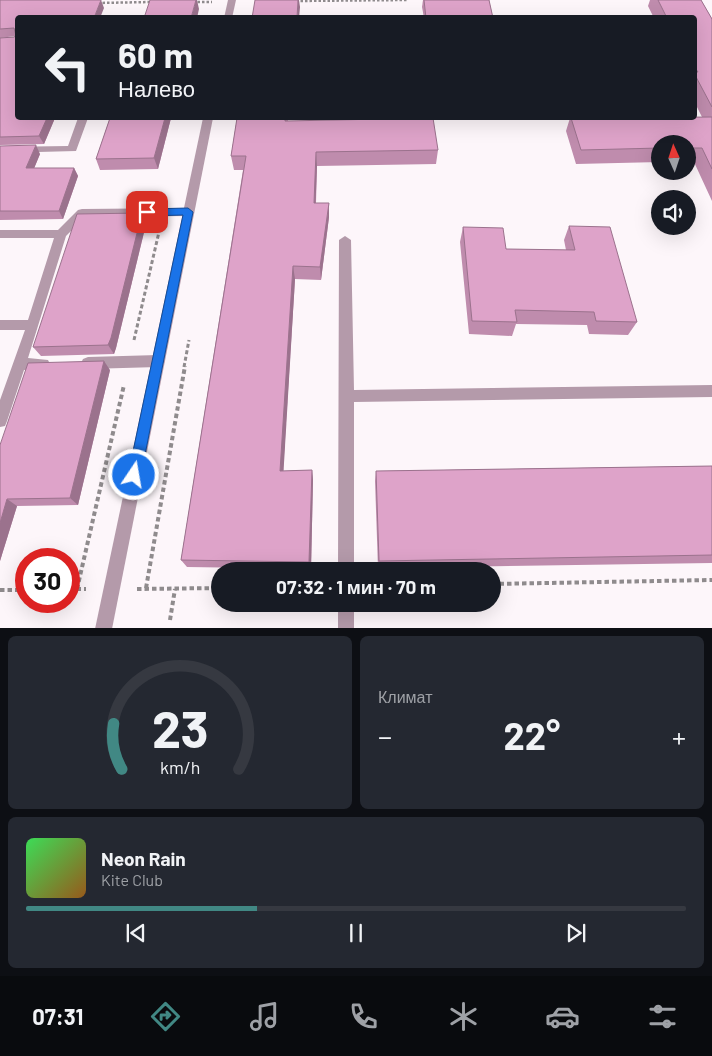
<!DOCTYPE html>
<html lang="ru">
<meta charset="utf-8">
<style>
:root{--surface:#171b24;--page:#242831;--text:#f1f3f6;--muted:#9ea1a6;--line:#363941;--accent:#418884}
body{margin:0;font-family:Barlow,sans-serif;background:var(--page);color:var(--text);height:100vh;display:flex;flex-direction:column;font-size:19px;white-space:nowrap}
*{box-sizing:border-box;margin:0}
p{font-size:16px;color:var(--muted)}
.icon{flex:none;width:28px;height:28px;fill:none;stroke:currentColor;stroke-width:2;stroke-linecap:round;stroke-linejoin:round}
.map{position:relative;height:628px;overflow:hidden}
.sheet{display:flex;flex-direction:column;gap:8px;padding:8px;background:#0d0f14;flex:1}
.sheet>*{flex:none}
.top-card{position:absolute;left:15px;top:15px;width:682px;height:105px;border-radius:5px;box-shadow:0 5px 20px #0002;background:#171b24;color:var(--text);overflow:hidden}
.needle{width:32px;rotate:357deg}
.fabs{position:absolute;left:651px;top:135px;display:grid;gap:10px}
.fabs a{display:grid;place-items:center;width:45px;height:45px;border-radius:50%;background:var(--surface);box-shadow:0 5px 20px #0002;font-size:25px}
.speed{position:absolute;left:15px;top:548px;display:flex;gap:10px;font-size:25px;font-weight:700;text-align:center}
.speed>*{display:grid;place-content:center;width:65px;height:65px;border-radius:50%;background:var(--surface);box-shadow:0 5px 20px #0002;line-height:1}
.speed .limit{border:8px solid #d22;background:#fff;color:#111}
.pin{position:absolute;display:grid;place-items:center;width:42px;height:42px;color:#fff;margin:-21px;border-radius:10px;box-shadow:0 2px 8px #0006}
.me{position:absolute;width:55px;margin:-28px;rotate:12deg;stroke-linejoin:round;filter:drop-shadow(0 0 4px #0008)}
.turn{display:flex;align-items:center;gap:18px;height:105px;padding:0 20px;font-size:22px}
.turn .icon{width:65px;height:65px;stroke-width:2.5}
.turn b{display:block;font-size:35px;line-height:42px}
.big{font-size:38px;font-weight:700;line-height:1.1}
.sheet .card{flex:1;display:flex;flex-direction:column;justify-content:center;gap:8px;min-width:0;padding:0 18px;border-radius:8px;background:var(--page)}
.sheet .dial{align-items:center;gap:0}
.dial svg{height:130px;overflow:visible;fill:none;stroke:var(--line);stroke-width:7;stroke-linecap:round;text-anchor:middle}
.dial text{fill:var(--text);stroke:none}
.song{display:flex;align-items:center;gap:15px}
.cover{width:60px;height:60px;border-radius:8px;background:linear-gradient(135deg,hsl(130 70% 55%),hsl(30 70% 35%))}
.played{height:5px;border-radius:2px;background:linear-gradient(90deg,var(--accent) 35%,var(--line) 35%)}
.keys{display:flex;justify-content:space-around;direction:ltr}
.heat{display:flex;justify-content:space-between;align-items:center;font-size:28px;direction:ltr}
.sheet .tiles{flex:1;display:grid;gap:8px;grid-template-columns:1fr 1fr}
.card:last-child{grid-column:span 2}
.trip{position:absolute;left:211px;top:562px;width:290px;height:50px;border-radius:25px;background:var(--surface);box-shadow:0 5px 20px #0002;font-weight:700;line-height:50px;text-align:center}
.tabs{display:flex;height:80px;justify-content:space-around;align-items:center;background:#090b0e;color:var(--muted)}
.tabs .icon{width:35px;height:35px}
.tabs .current{color:var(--accent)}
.tabs b{font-size:22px;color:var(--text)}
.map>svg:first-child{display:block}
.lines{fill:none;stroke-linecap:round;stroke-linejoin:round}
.path-far2{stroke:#8f8b8d;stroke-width:2.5;stroke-dasharray:2.5 2;stroke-linecap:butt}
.path-far1{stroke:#8f8b8d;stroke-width:3;stroke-dasharray:4 2.5;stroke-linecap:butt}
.path{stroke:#8f8b8d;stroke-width:4;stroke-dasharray:4.5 3;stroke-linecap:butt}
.service{fill:#b49aaa;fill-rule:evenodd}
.minor{fill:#b49aaa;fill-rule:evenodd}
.wall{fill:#bf8cad}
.shaded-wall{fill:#9b728d}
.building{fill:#dea3c9;stroke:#9b728d}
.route{fill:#1a73e8;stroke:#114b97}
</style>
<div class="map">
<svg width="712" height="629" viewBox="0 0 712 629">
<rect width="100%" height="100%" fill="#fdf6fa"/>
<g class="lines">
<g class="path-far2">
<polyline points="296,1 408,0"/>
<polyline points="193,2 212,2"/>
<polyline points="98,3 152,2"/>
</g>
<g class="path-far1">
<polyline points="134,340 159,232"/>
<polyline points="184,367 189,340"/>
</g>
<g class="path">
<polyline points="492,584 712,580"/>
<polyline points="146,588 185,366"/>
<polyline points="69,589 86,589"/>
<polyline points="77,589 124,385"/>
<polyline points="137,589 220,588"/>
<polyline points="0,590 26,590"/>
<polyline points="170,620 175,589"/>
</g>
<g class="service">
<polygon points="78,118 88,118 76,151 0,153 0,147 68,146"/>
<polygon points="188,208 194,212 188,216 85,217 66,236 28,358 48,360 50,364 48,368 24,370 7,421 5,426 0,427 0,400 25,330 0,330 0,320 28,320 54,238 0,238 0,230 58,230 78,210 82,209"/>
<polygon points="345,236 351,240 354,390 712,385 712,397 354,402 354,571 338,571 339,240"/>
<polygon points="158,355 163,357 165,361 163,365 158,367 88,369 83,367 81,363 83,359 88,357"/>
<rect x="338" y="604" width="16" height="25"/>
</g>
<g class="minor">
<polygon points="228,0 236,0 232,18 224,18"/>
<polygon points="203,118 213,118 112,629 95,629"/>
</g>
</g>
<g class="wall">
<polygon points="0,0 104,8 18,18 18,118 55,118 44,144 0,145 0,38 14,37 15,36 0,38"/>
<polygon points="423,0 489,0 493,18 424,18 422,7"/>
<polygon points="650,0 701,0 712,19 712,201 694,162 688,162 688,144 660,144 660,162 576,164 566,131 570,118 702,117 695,103 695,18 654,18 648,6"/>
<polygon points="110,118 171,118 158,169 100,170 96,159"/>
<polygon points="237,118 288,118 288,121 438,150 436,164 317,166 316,203 329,203 329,217 321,280 295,279 283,471 312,470 313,480 311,569 187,567 181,560 243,170 234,170 231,156"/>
<polygon points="0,146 40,154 34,168 74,168 78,176 63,219 0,220"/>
<polygon points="146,224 116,348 114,354 41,356 33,347"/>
<polygon points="569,226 637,322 628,335 589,334 587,325 516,324 512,336 469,334 460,242 463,227 506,249 566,250 564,240"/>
<polygon points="110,370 78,505 17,506 0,561 0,445"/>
<polygon points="712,466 712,563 378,568 375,481 376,471"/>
</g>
<g class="shaded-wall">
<polygon points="101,0 104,8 100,18 94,18"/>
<polygon points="196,0 197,0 199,9 197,18 191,18"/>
<polygon points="298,0 299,0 300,7 299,18 297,18"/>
<polygon points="47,118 55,118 44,144 39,136"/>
<polygon points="165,118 171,118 158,169 154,158"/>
<polygon points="36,145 40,154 31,176 26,168"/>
<polygon points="316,152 317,166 315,217 314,203"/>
<polygon points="74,168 78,176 63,219 59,211"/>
<polygon points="329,203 329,217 321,280 320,267"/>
<polygon points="142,213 146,224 116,348 114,354 108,345"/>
<polygon points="293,266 295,279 283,480 280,471"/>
<polygon points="104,361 110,370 78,505 70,498"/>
<polygon points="312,470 313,480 311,569 309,562"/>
<polygon points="7,499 17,506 0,561 0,523"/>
</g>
<g class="building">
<polygon points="0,0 101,0 94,18 18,18 18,118 47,118 39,136 0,137 0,38 14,37 16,36 14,28 0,29"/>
<polygon points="150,0 196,0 191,18 144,18"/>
<polygon points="255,0 298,0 297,18 252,18"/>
<polygon points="424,0 489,0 493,18 426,18"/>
<polygon points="658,0 701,0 712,19 712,107 695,75 695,72 698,72 695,68 695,18 667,18"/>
<polygon points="712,117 712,169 702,148 688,148 688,144 660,144 660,148 581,150 571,118"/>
<polygon points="110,118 165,118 154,158 96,159"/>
<polygon points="237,118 285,118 285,121 433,118 438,150 316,152 314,203 329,203 320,267 293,266 280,471 312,470 309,562 181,560 246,156 231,156"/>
<polygon points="36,145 26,168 74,168 59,211 0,211 0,146"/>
<polygon points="142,213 111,338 108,345 33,347 77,214"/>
<polygon points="569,226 610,227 637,322 596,321 594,312 515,310 517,322 472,321 463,227 503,228 506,249 575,250"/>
<polygon points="104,361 70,498 7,499 0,523 0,445 28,363"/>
<polygon points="712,466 712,555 379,561 376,471"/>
</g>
<polygon class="route" points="188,208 193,212 141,475 139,479 134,481 130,479 128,475 183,215 147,216 142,212 147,209"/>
</svg>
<div class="fabs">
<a><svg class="needle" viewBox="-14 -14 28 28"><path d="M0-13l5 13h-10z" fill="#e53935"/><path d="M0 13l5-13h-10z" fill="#9ea1a6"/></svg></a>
<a><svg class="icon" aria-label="sound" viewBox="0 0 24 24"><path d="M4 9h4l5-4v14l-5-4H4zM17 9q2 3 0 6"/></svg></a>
</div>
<div class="speed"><div class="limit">30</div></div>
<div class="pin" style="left:147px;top:212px;background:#d93025"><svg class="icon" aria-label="arrive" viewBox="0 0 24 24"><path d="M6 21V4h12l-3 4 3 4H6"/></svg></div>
<svg class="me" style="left:134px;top:475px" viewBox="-20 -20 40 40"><circle r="17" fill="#1a73e8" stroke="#fff" stroke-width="3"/><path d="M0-11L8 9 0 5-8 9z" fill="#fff"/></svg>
<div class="trip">07:32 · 1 мин · 70 m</div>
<div class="top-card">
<div class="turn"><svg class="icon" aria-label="left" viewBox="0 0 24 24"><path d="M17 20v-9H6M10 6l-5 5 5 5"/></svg><div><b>60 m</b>Налево</div></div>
</div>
</div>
<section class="sheet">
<div class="tiles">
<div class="card dial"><svg viewBox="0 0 100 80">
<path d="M14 69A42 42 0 1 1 86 69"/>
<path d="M14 69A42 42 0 0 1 9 41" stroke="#418884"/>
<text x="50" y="56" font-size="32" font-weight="700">23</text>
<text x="50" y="72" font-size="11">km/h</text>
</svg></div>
<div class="card"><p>Климат</p>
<div class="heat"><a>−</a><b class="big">22°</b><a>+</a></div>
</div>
<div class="card">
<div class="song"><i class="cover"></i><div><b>Neon Rain</b><p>Kite Club</p></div></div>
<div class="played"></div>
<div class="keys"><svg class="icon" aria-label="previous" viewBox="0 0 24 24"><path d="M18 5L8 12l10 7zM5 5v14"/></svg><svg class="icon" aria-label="pause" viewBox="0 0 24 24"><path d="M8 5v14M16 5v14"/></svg><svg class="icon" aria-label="next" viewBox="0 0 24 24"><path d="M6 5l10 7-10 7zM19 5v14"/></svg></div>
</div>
</div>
</section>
<nav class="tabs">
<b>07:31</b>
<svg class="icon current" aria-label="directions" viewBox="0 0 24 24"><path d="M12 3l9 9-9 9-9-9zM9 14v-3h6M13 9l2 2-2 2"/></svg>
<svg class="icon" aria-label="music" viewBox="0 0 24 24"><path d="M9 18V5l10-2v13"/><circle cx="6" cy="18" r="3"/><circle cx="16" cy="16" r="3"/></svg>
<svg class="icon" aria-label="phone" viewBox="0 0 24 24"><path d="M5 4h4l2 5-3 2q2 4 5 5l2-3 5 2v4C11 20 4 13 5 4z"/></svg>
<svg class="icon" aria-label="climate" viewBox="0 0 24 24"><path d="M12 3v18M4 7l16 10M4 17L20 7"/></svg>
<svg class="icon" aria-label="car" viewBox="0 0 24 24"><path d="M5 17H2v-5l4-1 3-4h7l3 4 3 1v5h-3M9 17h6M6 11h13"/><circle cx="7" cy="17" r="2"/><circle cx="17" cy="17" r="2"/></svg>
<svg class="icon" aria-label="filters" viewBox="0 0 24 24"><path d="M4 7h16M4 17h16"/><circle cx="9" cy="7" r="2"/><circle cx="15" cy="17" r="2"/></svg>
</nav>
